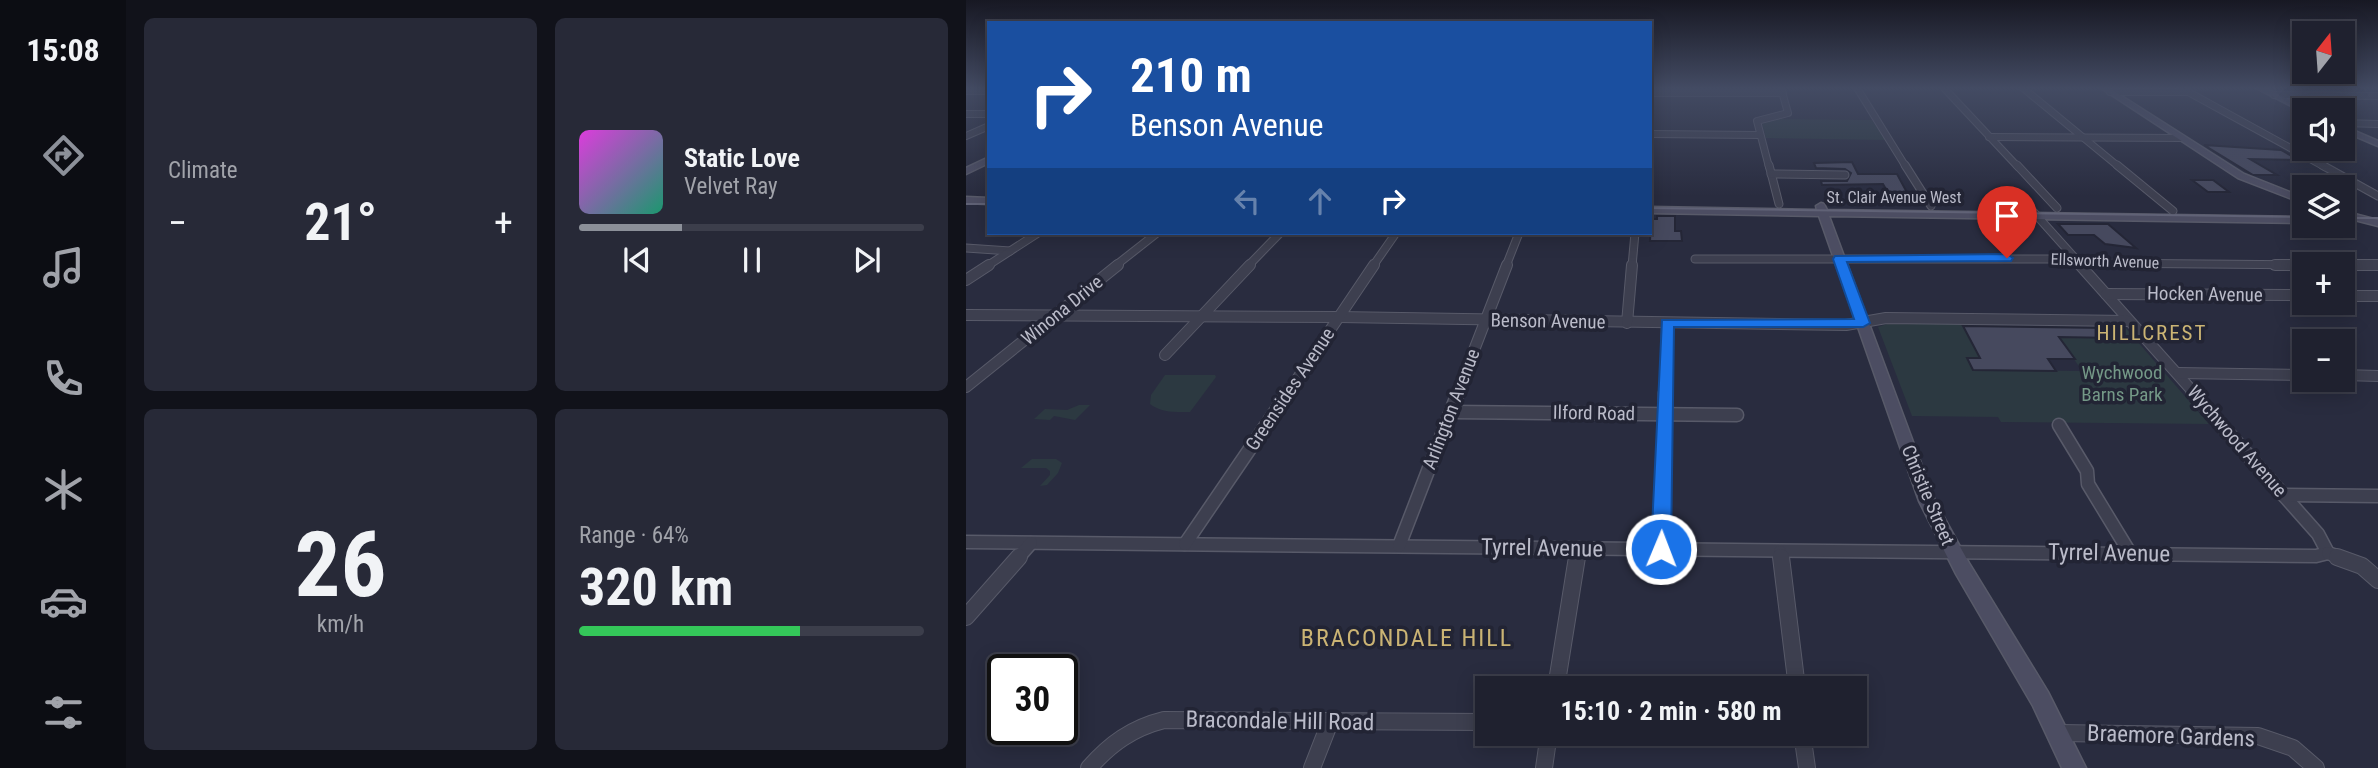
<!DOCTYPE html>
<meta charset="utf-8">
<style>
:root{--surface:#1f212f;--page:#272937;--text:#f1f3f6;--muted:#a1a3aa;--line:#3c3e4b;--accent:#8c9099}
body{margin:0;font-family:"Roboto Condensed",sans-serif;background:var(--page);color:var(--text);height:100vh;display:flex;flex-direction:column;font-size:26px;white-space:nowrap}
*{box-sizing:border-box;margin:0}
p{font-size:23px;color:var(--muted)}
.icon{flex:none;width:38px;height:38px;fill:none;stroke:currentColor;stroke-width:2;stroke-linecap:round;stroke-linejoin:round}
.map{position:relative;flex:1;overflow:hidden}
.drawer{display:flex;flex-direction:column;gap:18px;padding:18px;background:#11121a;width:840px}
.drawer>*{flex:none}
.banner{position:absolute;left:21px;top:21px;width:665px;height:214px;border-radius:0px;box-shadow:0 4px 18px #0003,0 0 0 2px var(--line);background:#1a4fa0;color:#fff;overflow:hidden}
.needle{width:46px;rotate:17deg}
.buttons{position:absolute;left:1326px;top:21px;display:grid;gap:14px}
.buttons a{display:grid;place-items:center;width:63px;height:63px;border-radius:0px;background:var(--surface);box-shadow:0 4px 18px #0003,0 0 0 2px var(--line);font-size:35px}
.speed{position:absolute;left:21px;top:654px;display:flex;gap:14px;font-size:35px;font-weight:700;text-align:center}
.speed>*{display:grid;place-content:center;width:91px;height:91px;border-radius:50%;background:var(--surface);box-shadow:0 4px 18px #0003,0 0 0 2px var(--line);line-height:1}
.speed .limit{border:4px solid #111;border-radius:10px;background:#fff;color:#111}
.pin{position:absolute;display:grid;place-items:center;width:60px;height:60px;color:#fff;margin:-72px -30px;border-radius:50% 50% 50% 0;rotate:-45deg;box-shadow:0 0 7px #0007}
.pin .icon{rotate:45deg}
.me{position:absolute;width:77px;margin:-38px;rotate:1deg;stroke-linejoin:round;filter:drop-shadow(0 0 5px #0008)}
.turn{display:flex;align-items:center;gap:24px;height:147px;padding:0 28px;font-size:32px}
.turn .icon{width:91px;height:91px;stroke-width:2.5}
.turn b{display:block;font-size:49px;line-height:60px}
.lanes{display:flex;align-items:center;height:66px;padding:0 28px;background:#0003;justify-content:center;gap:35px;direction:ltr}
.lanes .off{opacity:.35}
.big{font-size:52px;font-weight:700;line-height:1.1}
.drawer .widget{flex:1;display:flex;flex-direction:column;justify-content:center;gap:10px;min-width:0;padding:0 24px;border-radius:10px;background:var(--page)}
.drawer .dial{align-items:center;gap:0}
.dial b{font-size:91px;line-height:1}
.song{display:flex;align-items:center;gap:21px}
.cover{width:84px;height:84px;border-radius:10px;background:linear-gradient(135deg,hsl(300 70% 55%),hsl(160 70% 35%))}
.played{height:7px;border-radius:4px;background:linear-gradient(90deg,var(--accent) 30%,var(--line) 30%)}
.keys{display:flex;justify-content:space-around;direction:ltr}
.heat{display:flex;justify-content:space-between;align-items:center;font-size:38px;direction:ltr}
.charge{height:10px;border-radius:5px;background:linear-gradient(90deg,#34c759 64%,var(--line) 0)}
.drawer .tiles{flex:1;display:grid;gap:18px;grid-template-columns:repeat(2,1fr)}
.trip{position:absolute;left:509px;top:676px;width:392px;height:70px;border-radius:0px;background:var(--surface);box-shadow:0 4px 18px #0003,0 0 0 2px var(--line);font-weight:700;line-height:70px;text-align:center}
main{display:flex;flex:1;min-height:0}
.tab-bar{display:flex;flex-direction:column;width:126px;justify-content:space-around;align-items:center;background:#0c0d13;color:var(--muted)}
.tab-bar .icon{width:49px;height:49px}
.tab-bar .current{color:var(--accent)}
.tab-bar b{font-size:32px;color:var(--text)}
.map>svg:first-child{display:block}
.green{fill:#2c3941}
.building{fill:#46495e;stroke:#242636;stroke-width:2}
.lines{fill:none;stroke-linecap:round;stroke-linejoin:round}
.street-far4-casing{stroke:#585a69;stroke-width:8}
.street-far3-casing{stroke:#585a69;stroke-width:9}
.street-far2-casing{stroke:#585a69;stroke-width:12}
.street-far1-casing{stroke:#585a69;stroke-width:15}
.street-casing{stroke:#585a69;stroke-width:18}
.secondary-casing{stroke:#585a69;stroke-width:3}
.street-far4{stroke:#3d3f4f;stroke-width:6}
.street-far3{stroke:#3d3f4f;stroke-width:7}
.street-far2{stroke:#3d3f4f;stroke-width:10}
.street-far1{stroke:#3d3f4f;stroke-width:12}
.street{stroke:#3d3f4f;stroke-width:16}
.secondary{fill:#4c4d62;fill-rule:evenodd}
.tram{stroke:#606276;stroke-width:2}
.route{fill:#1a73e8;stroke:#114b97;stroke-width:2}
.labels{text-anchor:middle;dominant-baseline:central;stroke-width:7;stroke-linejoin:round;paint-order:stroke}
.far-street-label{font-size:16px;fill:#babbc9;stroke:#222434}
.street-label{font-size:19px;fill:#babbc9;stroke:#222434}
.park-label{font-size:19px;fill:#749887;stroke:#222434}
.neighbourhood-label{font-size:21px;letter-spacing:2px;fill:#cbb474;stroke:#222434}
.near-street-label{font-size:23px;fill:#babbc9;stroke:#222434}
.near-neighbourhood-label{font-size:24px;letter-spacing:2px;fill:#cbb474;stroke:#222434}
</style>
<main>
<nav class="tab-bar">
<b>15:08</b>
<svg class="icon current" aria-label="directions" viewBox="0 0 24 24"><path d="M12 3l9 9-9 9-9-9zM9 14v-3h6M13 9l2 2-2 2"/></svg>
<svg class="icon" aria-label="music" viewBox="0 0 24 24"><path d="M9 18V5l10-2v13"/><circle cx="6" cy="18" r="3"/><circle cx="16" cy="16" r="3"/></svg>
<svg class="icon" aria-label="phone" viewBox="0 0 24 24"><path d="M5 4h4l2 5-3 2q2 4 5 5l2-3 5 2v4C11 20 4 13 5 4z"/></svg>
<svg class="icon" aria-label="climate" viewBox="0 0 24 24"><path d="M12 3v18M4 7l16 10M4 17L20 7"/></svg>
<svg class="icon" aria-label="car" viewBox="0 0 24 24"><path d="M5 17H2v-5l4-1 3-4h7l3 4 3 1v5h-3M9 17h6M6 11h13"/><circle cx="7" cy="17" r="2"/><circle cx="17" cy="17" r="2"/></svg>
<svg class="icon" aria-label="filters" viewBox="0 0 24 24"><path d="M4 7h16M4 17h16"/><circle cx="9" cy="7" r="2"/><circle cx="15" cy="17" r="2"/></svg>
</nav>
<section class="drawer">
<div class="tiles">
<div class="widget"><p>Climate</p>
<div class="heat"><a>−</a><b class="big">21°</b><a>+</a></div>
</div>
<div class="widget">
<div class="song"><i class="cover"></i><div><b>Static Love</b><p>Velvet Ray</p></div></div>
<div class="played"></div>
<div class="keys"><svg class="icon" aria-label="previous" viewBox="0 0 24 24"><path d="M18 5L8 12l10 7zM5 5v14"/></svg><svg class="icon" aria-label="pause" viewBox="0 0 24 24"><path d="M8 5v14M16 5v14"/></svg><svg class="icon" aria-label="next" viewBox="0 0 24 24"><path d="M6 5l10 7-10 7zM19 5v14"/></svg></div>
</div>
<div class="widget dial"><b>26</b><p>km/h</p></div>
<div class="widget"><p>Range · 64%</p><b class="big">320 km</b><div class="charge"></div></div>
</div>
</section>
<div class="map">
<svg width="1412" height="768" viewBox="0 0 1412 768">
<rect width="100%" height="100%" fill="#292c3f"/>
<g class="green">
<polygon points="815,119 906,120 919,140 800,138 796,123"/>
<polygon points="924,323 995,323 1014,358 1001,358 1007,370 1116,371 1093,337 1149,338 1140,325 1158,326 1243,424 1035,422 1032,417 946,416 912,327"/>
<path d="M199,375H249L250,377L224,412C208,412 196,413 184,404L185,395Z"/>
<polygon points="113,405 124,405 109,420 88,416 84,420 68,419 79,409 101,410"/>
<polygon points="66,459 90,459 96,463 92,473 81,485 74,486 84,475 84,471 80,468 55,468"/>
</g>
<g class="building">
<polygon points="1238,145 1315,150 1333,160 1284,159 1311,175 1287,175"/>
<polygon points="886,162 892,174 931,174 944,198 925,198 917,184 856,185 855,181 881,181 885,173 879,169 850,168 848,163"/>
<polygon points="1226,180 1247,180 1263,192 1242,192"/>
<polygon points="691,216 709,216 709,231 715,231 716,241 684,241 685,219 691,219"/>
<polygon points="1092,224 1142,224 1170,248 1139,244 1128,235 1102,235"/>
<polygon points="997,326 1143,328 1150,338 1093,337 1109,359 1082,359 1090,371 1007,370 1001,358 1014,358"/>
</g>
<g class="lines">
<g class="street-far4-casing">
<g id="street-far4">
<polyline points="891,88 940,167"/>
<polyline points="978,88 1052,167"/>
<polyline points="1057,88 1153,167"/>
<polyline points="1215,88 1359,167"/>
<polyline points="0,91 23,91"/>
<polyline points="1144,92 1222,92"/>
<polyline points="685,93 817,93"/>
<polyline points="1308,95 1412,96"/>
<polyline points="0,114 23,114"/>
<polyline points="1377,123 1412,124"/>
<polyline points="684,134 794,135"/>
<polyline points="0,136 23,126"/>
<polyline points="1023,137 1215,138"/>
<polyline points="803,167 791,121 822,113 815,88"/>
</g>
</g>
<g class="street-far3-casing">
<g id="street-far3">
<polyline points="803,165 813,204"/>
<polyline points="939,165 965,206"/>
<polyline points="1051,165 1091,208"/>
<polyline points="1151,165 1207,211"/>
<polyline points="1356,165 1412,196"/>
<polyline points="805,174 879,175"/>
<polyline points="1063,207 1116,266"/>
<polyline points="0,248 44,251"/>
<polyline points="729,259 1093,259 1127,263 1339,265"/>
<polyline points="1377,265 1412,265"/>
<polyline points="21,266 72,233"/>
<polyline points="149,266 191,233"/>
<polyline points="282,266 314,233"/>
<polyline points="407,266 430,233"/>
<polyline points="540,266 553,233"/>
<polyline points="666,266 669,233"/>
</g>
</g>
<g class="street-far2-casing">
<g id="street-far2">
<polyline points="1114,265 1229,394"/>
<polyline points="1309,265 1339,265"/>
<polyline points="1377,265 1412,265"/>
<polyline points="0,280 23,265"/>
<polyline points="1140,294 1339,295"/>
<polyline points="1377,296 1412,296"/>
<polyline points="0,315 373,317 880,325 920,318 1162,321"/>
<polyline points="661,323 666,265"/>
<polyline points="199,355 284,265"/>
<polyline points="1212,373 1339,375"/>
<polyline points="1377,375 1412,376"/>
<polyline points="0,387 152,265"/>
<polyline points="321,394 408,265"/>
<polyline points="491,394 541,265"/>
<polyline points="699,394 701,323"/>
</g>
</g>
<g class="street-far1-casing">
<g id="street-far1">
<polyline points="1227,393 1352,534 1362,553"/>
<polyline points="485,412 771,415"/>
<polyline points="1093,425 1121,471 1122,484 1164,553"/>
<polyline points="1317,495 1412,496"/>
<polyline points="0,542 1350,556 1362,553"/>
<polyline points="219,544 322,393"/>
<polyline points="433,546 492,393"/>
<polyline points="695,549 699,393"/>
<polyline points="814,552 815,558"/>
<polyline points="1362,553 1376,558"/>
<polyline points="52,558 65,543"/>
<polyline points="610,558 612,548"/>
</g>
</g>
<g class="street-casing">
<g id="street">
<polyline points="815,557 831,688"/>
<polyline points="1371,557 1396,566 1412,580"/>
<polyline points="0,617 53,557"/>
<polyline points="590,688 611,557"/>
<polyline points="836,733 841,768"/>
<polyline points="1093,733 1292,736 1327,748 1350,768"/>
<path d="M123,768C144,744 166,728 198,720L522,722"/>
<polyline points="346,768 364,722"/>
<polyline points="578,768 583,733"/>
</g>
</g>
<g class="secondary-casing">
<g id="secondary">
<polygon points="1135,88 1143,88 1278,174 1339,198 1339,204 1272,178"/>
<polygon points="1290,88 1299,88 1344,110 1337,112"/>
<polygon points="1377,126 1412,141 1412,146 1377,131"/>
<polygon points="23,157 23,163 0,174 0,168"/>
<polygon points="0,197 23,198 23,204 0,203"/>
<polygon points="855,203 858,204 861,210 1339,217 1339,223 863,216 969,501 1003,563 1082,692 1120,768 1096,768 1067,706 990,574 953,501 853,216 684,213 684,207 851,210 850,206"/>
<polygon points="1377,211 1412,220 1412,226 1377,217"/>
</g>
</g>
<use href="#street-far4" class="street-far4"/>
<use href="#street-far3" class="street-far3"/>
<use href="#street-far2" class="street-far2"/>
<use href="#street-far1" class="street-far1"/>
<use href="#street" class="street"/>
<use href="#secondary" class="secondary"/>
<g class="tram">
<polyline points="0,204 23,204"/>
<polyline points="684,208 1339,217"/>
<polyline points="1377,218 1412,218"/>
</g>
</g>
<linearGradient id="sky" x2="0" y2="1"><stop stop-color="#171823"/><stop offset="0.45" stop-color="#434b63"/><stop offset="1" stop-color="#434b63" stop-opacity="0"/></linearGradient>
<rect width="1412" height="196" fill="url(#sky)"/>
<polygon class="route" points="1041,254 1047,258 1045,261 881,262 904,323 897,327 708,327 705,549 702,554 695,557 688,554 685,549 696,320 888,319 867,259 869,256"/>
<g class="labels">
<g class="far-street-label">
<text x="928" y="197">St. Clair Avenue West</text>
<text transform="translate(1139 261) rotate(2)">Ellsworth Avenue</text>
</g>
<g class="street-label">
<text transform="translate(1239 294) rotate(1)">Hocken Avenue</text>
<text transform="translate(96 310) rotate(-39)">Winona Drive</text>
<text transform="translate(582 321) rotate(1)">Benson Avenue</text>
<text transform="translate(324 389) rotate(-56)">Greensides Avenue</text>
<text transform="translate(485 409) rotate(-69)">Arlington Avenue</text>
<text transform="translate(628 413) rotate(1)">Ilford Road</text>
<text transform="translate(1271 441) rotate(49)">Wychwood Avenue</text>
<text transform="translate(962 495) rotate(67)">Christie Street</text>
</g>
<g class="park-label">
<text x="1156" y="372">Wychwood<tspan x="1156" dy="22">Barns Park</tspan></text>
</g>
<g class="neighbourhood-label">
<text x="1186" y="333">HILLCREST</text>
</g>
<g class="near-street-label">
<text transform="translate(576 548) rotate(1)">Tyrrel Avenue</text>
<text transform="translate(1143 553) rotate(1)">Tyrrel Avenue</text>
<text transform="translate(314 721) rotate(1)">Bracondale Hill Road</text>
<text transform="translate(1205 736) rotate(2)">Braemore Gardens</text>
</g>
<g class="near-neighbourhood-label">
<text x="441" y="638">BRACONDALE HILL</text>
</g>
</g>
</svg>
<div class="buttons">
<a><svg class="needle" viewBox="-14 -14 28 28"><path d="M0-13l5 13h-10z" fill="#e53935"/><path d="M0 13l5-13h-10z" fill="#a1a3aa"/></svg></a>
<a><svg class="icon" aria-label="sound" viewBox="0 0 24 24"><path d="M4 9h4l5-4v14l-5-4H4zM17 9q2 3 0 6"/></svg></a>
<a><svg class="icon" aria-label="layers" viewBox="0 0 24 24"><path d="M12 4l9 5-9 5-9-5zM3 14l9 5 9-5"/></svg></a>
<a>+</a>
<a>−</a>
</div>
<div class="speed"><div class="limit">30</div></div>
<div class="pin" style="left:1041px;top:258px;background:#d93025"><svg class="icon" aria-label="arrive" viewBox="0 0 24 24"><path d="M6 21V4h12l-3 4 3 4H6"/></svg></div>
<svg class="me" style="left:695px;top:549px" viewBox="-20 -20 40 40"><circle r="17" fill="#1a73e8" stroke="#fff" stroke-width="3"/><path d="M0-11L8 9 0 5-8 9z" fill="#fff"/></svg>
<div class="trip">15:10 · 2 min · 580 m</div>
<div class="banner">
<div class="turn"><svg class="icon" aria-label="right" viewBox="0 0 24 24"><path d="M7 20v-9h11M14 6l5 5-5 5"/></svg><div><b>210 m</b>Benson Avenue</div></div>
<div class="lanes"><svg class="icon off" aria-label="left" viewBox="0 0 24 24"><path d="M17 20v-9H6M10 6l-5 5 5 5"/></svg><svg class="icon off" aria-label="ahead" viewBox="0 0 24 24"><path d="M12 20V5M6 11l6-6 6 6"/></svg><svg class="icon" aria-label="right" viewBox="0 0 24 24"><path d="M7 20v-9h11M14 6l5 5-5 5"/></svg></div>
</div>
</div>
</main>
